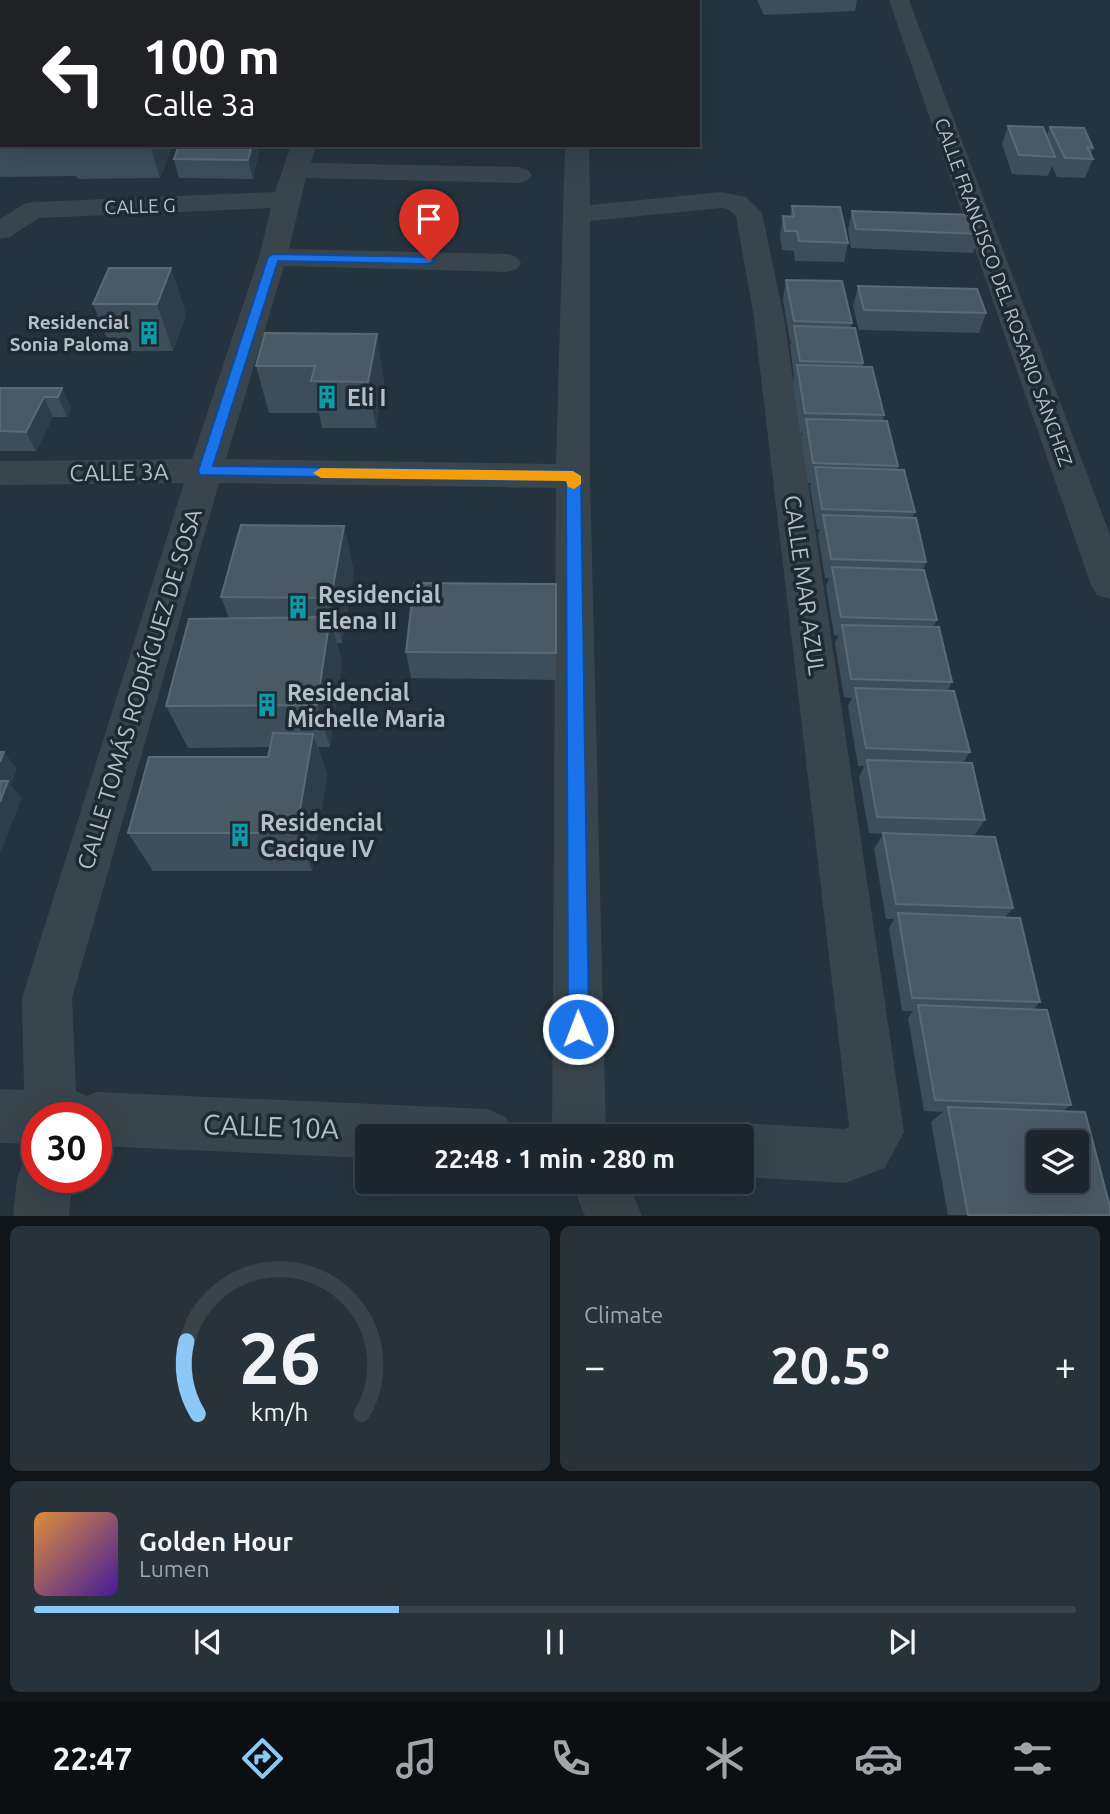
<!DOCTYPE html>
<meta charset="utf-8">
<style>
:root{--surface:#1b262e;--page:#28323a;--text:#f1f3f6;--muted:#a0a5aa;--line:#39434a;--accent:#8bc8f6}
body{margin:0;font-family:Ubuntu,sans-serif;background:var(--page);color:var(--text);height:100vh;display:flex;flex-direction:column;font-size:26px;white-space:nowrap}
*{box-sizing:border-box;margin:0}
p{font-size:23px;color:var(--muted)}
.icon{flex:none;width:38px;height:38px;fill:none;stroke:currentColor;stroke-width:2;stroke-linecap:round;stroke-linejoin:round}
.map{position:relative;height:1216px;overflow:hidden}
.sheet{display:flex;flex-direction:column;gap:10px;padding:10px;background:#0f1519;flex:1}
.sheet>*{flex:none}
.hud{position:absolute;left:0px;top:0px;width:700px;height:147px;box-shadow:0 7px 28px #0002,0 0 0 2px var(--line);background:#202124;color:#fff;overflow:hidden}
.tools{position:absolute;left:1026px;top:1130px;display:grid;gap:14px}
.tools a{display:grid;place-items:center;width:63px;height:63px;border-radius:7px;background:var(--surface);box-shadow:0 7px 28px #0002,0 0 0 2px var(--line);font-size:35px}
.speed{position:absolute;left:21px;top:1102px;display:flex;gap:14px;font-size:35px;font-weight:700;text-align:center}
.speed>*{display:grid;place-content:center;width:91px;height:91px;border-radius:50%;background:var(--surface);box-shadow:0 7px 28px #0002,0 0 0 2px var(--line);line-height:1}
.speed .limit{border:10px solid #d22;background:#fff;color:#111}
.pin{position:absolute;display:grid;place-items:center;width:60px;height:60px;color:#fff;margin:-72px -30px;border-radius:50% 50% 50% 0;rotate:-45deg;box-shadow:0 0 7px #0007}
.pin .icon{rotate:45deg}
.me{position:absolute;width:77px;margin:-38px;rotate:359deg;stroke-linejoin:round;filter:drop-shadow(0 0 5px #0008)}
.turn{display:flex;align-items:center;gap:24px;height:147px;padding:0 28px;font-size:32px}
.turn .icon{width:91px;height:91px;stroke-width:2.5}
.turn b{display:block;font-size:49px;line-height:60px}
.big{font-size:52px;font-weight:700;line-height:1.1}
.sheet .tile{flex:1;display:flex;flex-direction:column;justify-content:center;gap:10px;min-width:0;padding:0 24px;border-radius:10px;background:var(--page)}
.sheet .dial{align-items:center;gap:0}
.dial svg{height:182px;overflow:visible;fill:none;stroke:var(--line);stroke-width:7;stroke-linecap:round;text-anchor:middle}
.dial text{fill:var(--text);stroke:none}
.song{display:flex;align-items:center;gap:21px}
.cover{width:84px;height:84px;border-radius:10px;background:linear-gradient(135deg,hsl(30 70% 55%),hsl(260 70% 35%))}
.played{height:7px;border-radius:4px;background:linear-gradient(90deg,var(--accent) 35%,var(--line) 35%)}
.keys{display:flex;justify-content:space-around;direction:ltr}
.heat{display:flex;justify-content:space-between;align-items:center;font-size:38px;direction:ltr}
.sheet .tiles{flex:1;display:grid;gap:10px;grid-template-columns:1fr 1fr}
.tile:last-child{grid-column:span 2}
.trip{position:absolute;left:355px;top:1124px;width:399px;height:70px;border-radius:7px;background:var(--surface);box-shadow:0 7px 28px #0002,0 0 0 2px var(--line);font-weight:700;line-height:70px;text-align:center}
.tab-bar{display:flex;height:112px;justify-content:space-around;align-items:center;background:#0b0f12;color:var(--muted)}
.tab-bar .icon{width:49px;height:49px}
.tab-bar .on{color:var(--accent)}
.tab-bar b{font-size:32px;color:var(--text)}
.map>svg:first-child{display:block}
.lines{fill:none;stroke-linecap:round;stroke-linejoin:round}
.path{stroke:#3f5654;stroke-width:2.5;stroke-dasharray:3.5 3.5;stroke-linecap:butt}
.lane{fill:#38454d;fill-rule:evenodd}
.street{fill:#38454d;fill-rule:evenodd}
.highway{fill:#736255;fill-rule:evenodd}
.wall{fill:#3c4e59}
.shaded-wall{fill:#2d3e49}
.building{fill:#495a65;stroke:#5a6a75;stroke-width:2;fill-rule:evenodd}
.route{fill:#1a73e8;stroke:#114b97;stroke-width:2}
.slow{fill:#f59e0b}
.labels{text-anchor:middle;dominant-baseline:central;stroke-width:7;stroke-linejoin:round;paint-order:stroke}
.far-street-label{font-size:19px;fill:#b4bfc8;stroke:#1d2a32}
.far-poi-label{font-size:19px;font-weight:bold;fill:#b4bfc8;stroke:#1d2a32;text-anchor:end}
.poi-label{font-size:23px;font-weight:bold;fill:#b4bfc8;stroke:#1d2a32;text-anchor:start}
.street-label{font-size:23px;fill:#b4bfc8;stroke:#1d2a32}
.near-street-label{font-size:28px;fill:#b4bfc8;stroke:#1d2a32}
</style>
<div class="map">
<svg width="1110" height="1216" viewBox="0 0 1110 1216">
<rect width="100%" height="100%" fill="#24333d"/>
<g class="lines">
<polyline class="path" points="93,2 108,0"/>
<g class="lane">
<rect x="517" y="0" width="14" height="2"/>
<rect x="0" y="48" width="2" height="8"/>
</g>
<g class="street">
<rect x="338" y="0" width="20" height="2"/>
<rect x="565" y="0" width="20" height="2"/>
<polygon points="889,0 909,0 1110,535 1110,599 1097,595 1091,585"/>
<polygon points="291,145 316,145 311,163 519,167 528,170 532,175 528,180 519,183 306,178 289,249 507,254 517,257 521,263 517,269 507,272 284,266 226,459 556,464 565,145 589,145 590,205 721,192 746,197 762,213 784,318 904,1132 885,1168 845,1183 742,1177 742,1136 721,1136 723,1131 742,1123 845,1129 849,1126 754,318 736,216 728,209 721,208 590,221 590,476 606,1136 552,1136 556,488 219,483 72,998 76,1091 87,1096 96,1092 487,1109 506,1117 514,1136 368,1136 368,1158 96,1146 96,1118 37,1118 37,1144 0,1143 0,1089 24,1090 22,998 184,483 0,485 0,461 192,459 259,257 271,208 39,218 10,237 0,239 0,219 24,204 33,202 275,192"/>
<polygon points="37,1154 37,1178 73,1178 69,1216 13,1216 17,1178 25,1158"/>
<polygon points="570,1181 627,1181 642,1216 585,1216"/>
</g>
<g class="highway">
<polygon points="142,0 174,0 141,2"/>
<polygon points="287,0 321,0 286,2"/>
<rect x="0" y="16" width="2" height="12"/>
</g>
</g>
<g class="wall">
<polygon points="757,0 857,0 855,11 764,15"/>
<polygon points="2,118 2,145 173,145 160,178 78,179 76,176 1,177 0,175 0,121"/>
<polygon points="1008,126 1047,136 1050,127 1093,148 1091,154 1093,159 1085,178 1057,177 1052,166 1048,176 1012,174 1002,144"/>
<polygon points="179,145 260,145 253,179 179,178 174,159"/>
<polygon points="792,206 848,243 844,262 795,261 794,251 782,250 780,236 783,216 790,217"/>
<polygon points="852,211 980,234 973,253 851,248 848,230"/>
<polygon points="171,268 186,315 173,351 112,351 93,304"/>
<polygon points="786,280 852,323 850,328 863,363 862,367 884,415 883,421 898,466 897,470 915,512 912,518 926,562 923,570 937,620 933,627 952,682 948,690 970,752 963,763 985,820 974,836 1013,908 1005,917 1040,1002 1033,1010 1071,1105 1063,1111 1110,1215 948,1215 931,1122 943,1112 924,1111 908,1018 913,1011 902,1011 889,928 894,919 886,919 874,849 883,834 869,833 859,777 864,766 858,766 848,706 852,698 844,697 835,643 838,636 834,635 826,586 829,578 825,578 818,535 820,529 817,529 810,487 811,483 808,483 801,438 802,433 800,433 793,385 794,376 790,346 791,341 790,341 783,300"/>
<polygon points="858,286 986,313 979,333 859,330 853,306"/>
<polygon points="265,333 384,381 376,428 322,428 319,413 269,413 256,366"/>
<polygon points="0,388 62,388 71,408 67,417 53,417 36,451 0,451"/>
<polygon points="344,526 354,572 342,643 337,643 342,662 330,747 318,747 327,775 312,871 153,871 128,833 268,757 270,747 188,748 166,706 229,618 221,597"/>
<polygon points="556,584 556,680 411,678 406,652"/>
</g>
<g class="shaded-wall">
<polygon points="150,145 173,145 160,178"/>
<polygon points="252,145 260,145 253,179 248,160"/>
<polygon points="171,268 186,315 173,351 157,304"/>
<polygon points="377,334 384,381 376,428 368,382"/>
<polygon points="62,388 71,408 67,417 58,397"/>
<polygon points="44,397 53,417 36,451 26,432"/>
<polygon points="344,526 354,572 342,643 331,598"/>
<polygon points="330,617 342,662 330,747 317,705"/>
<polygon points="313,734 327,775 312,871 296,833"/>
<polygon points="4,752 17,769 11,785 22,798 0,854 0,762"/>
</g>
<g class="building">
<polygon points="2,118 2,142 0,142 0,121"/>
<polygon points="1008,126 1043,127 1055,157 1019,155"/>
<polygon points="1050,127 1084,128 1093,148 1087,147 1093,159 1065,158"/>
<polygon points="179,145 252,145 248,160 174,159"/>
<polygon points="792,206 840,207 848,243 799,241 797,231 785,231 783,216 794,217"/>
<polygon points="852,211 974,215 980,234 856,229"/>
<polygon points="109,268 171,268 157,304 93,304"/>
<polygon points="786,280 842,281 852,323 794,321"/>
<polygon points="858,286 977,289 986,313 864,310"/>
<polygon points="794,326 855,328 863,363 800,361"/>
<polygon points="265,333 377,334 368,382 311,381 315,366 256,366"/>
<polygon points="797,365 872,367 884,415 805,413"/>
<polygon points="0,388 62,388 58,397 44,397 26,432 0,431"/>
<polygon points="806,419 887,421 898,466 813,463"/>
<polygon points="815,467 904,470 915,512 822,509"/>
<polygon points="823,515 916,518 926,562 831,559"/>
<polygon points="241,525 344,526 331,598 221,597"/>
<polygon points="832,567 924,570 937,620 841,617"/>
<polygon points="414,583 556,584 556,653 406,652"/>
<polygon points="330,617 317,705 166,706 189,619"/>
<polygon points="842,625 939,627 952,682 851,679"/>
<polygon points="855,688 954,691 970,752 866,748"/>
<polygon points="273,733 313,734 296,833 128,833 149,757 268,757"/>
<polygon points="0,752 4,752 0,762"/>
<polygon points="867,760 972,763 985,820 877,817"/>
<polygon points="0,781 8,781 0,802"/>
<polygon points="883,833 995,837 1013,908 896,904"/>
<polygon points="898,913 1020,918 1040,1002 912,998"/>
<polygon points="918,1005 1047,1010 1071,1105 935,1100"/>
<path d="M948,1107L1085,1112L1110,1207V1215H968ZM1038,1143H1076V1181H1038Z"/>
</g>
<polygon class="route" points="273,254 429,257 435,261 429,264 278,261 213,466 573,471 581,476 589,1029 586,1037 578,1040 571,1037 568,1029 566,481 200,475 198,471 268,257"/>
<polygon class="slow" points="321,468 573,471 581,476 581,484 574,489 568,487 566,481 321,478 313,473"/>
<defs>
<g id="building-bare" transform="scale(1.89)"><path d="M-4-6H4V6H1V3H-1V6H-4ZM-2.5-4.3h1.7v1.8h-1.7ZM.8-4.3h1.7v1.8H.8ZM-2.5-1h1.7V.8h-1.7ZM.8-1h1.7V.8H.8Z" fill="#0f9aa8" stroke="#1d2a32" stroke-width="2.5" paint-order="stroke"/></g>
</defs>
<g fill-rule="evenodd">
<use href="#building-bare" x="149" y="333"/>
<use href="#building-bare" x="327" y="397"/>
<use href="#building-bare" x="298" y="607"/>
<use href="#building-bare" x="267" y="705"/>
<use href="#building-bare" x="240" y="835"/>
</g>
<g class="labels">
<g class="far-street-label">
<text transform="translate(140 206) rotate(-2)">CALLE G</text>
<text transform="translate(1004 292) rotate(70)">CALLE FRANCISCO DEL ROSARIO SÁNCHEZ</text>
</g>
<g class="far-poi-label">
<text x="129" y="322">Residencial<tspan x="129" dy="22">Sonia Paloma</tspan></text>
</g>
<g class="poi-label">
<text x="347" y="397">Eli I</text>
<text x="318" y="594">Residencial<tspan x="318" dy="26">Elena II</tspan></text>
<text x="287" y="692">Residencial<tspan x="287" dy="26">Michelle Maria</tspan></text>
<text x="260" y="822">Residencial<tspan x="260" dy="26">Cacique IV</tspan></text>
</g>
<g class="street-label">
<text transform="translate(119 472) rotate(-1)">CALLE 3A</text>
<text transform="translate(805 585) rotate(82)">CALLE MAR AZUL</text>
<text transform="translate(139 689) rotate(-73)">CALLE TOMÁS RODRÍGUEZ DE SOSA</text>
</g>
<g class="near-street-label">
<text transform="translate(271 1126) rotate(2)">CALLE 10A</text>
</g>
</g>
</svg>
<div class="tools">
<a><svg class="icon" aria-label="layers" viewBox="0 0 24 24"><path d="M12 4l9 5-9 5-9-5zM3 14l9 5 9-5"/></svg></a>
</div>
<div class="speed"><div class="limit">30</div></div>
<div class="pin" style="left:429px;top:261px;background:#d93025"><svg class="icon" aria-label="arrive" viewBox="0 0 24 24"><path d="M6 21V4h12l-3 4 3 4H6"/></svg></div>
<svg class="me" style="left:578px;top:1029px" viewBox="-20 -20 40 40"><circle r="17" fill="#1a73e8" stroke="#fff" stroke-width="3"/><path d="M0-11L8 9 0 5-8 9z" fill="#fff"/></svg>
<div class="trip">22:48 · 1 min · 280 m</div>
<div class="hud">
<div class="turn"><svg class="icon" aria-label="left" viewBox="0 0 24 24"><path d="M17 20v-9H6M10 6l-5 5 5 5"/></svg><div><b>100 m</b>Calle 3a</div></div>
</div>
</div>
<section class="sheet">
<div class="tiles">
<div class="tile dial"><svg viewBox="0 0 100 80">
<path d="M14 69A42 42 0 1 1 86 69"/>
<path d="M14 69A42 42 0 0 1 9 37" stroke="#8bc8f6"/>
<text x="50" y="56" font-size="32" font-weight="700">26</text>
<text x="50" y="72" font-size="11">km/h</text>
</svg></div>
<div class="tile"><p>Climate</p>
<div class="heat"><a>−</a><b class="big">20.5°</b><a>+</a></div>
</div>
<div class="tile">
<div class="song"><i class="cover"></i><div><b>Golden Hour</b><p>Lumen</p></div></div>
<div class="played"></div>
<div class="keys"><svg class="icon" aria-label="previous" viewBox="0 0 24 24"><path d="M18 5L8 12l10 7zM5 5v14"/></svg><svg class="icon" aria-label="pause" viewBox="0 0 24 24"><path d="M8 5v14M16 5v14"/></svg><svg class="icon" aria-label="next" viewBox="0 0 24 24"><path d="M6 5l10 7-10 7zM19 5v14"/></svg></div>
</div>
</div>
</section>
<nav class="tab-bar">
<b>22:47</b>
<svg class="icon on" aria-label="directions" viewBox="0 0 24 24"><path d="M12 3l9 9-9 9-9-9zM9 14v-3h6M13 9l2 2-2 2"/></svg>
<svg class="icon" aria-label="music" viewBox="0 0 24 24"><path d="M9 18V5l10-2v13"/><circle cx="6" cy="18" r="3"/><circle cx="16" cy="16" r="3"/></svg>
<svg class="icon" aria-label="phone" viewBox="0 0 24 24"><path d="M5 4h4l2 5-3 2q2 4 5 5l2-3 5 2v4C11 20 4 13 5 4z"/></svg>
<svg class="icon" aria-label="climate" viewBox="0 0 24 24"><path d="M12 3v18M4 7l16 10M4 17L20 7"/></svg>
<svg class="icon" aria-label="car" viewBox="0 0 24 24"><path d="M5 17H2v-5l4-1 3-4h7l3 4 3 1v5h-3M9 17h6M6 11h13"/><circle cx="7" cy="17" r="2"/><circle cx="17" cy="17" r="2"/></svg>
<svg class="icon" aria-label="filters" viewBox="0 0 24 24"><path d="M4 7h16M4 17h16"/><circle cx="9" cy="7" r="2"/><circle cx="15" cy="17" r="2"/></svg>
</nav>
